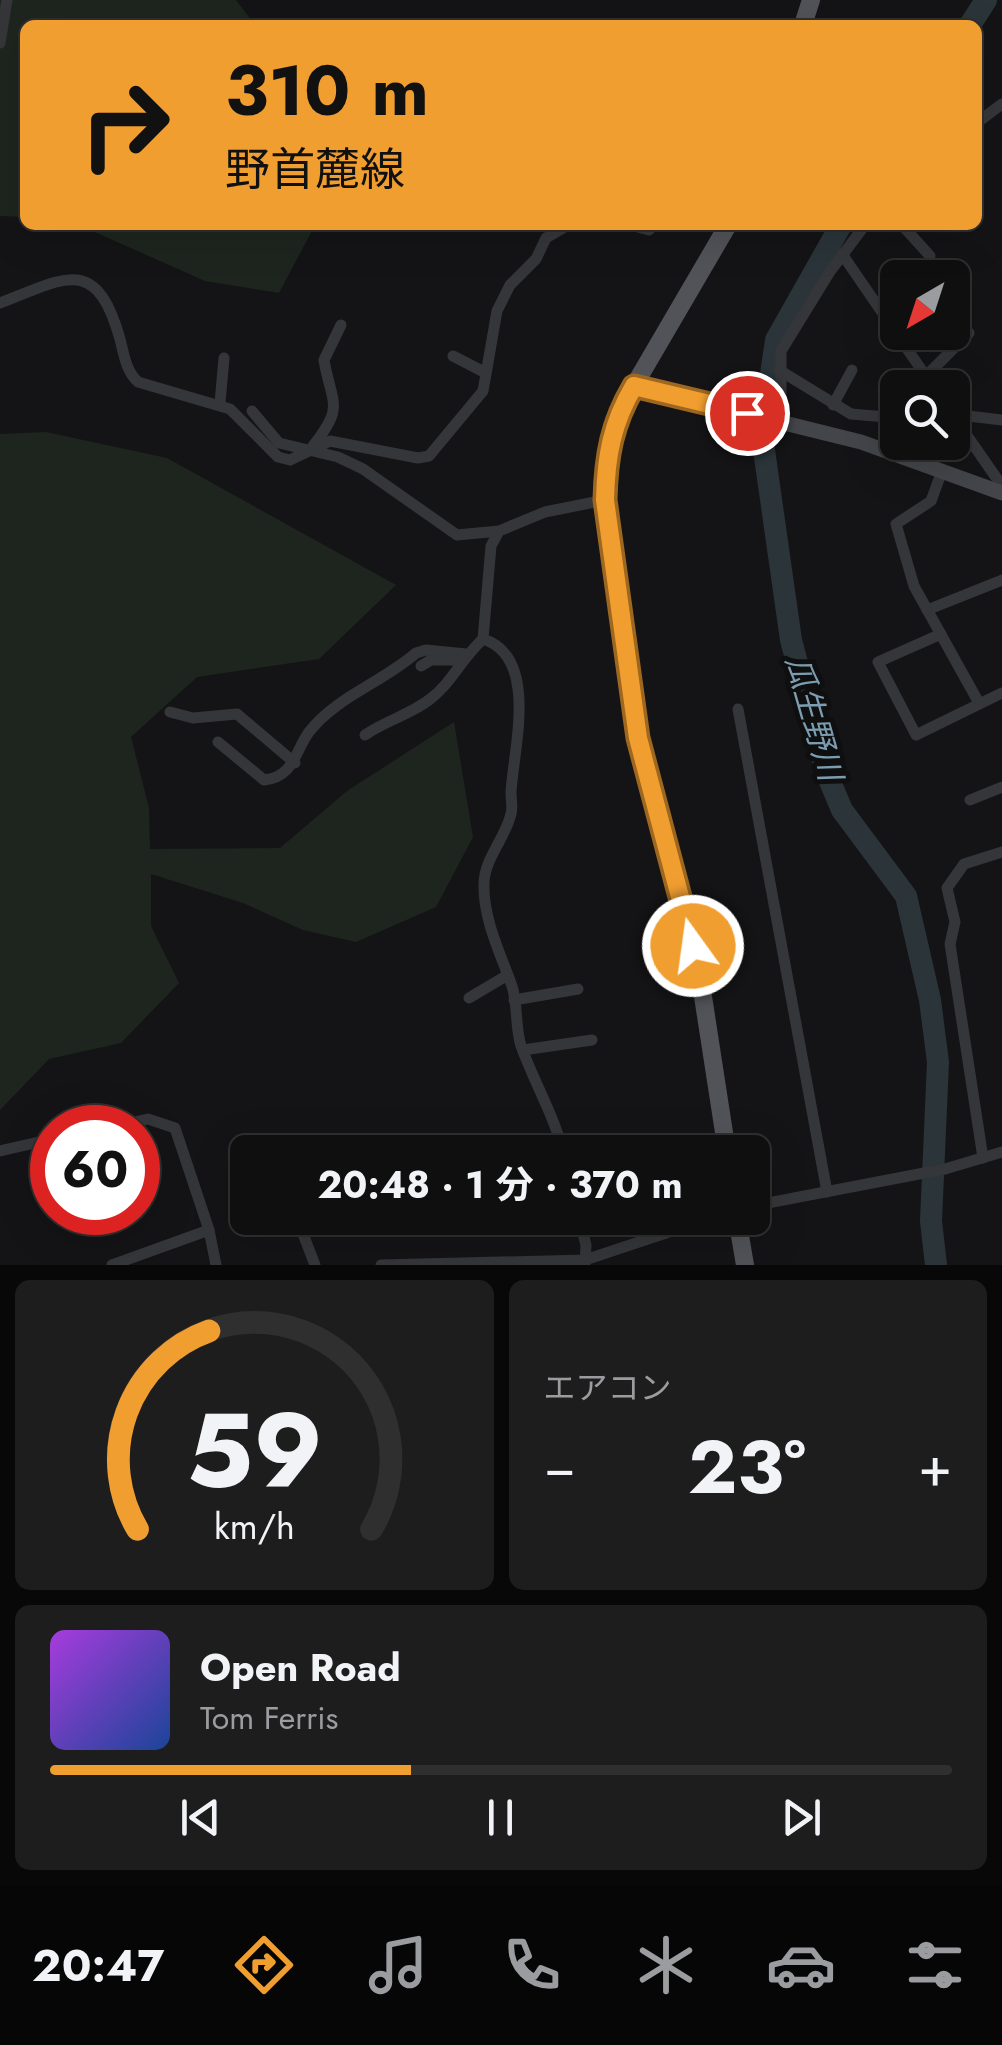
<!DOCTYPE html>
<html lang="ja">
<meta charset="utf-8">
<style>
:root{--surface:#0f0f10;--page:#1d1d1e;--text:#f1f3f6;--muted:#9b9c9f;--line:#2f2f30;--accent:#f19e30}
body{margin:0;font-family:Jost,"Noto Sans JP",sans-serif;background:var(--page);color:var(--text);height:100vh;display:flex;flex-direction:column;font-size:38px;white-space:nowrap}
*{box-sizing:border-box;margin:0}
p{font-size:32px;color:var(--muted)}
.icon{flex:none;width:55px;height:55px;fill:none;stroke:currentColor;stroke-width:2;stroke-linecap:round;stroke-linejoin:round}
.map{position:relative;height:1265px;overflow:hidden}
.details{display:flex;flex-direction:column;gap:15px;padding:15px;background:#080809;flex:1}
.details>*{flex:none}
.top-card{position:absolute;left:20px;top:20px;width:962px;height:210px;border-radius:15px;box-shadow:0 10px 40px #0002,0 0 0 2px var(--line);background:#f19e30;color:#111;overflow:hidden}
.needle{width:65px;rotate:219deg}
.tools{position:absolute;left:880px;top:260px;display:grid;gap:20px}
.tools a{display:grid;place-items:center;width:90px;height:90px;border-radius:15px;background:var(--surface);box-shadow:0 10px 40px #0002,0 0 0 2px var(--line);font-size:50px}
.speed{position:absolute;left:30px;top:1105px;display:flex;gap:20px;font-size:50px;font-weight:700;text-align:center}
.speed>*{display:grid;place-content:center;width:130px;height:130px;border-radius:50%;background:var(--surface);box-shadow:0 10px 40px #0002,0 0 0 2px var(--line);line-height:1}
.speed .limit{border:15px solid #d22;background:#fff;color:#111}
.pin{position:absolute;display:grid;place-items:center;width:85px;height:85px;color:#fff;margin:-42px;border:5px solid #fff;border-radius:50%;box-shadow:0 2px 10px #0007}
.me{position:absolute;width:110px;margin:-55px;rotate:346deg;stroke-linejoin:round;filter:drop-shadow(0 0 8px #0008)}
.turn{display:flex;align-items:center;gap:35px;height:210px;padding:0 40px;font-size:45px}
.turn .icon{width:130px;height:130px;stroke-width:2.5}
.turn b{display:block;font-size:70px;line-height:85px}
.big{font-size:75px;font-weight:700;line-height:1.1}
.details .tile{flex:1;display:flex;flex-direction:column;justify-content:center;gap:15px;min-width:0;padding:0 35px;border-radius:15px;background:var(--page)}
.details .dial{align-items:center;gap:0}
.dial svg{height:260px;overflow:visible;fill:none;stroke:var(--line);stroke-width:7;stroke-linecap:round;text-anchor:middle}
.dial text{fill:var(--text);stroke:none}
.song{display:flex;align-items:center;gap:30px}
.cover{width:120px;height:120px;border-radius:15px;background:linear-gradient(135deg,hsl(280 70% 55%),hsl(220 70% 35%))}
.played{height:10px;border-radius:5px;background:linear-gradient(90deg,var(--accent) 40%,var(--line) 40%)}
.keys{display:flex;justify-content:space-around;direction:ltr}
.heat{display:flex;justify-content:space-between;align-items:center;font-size:55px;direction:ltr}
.details .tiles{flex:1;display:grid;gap:15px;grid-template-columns:1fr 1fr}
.tile:last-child{grid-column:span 2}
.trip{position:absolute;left:230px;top:1135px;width:540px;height:100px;border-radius:15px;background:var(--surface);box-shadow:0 10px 40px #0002,0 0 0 2px var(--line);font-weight:700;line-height:100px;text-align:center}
.tabs{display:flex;height:160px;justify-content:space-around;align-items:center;background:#060606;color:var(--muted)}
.tabs .icon{width:70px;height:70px}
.tabs .selected{color:var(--accent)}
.tabs b{font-size:45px;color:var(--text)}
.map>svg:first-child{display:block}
.green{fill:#1e251e}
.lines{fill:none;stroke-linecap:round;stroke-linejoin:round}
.river{stroke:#2a3439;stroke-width:22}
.minor{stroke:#35363a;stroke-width:11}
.secondary{stroke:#43454a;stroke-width:15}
.primary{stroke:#515359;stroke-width:18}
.route-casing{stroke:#9d671f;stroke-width:25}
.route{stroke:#f19e30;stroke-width:18}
.labels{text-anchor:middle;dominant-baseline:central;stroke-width:10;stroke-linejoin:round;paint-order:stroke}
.water-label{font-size:32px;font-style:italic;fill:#7c9db1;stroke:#0f0f10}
</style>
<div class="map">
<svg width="1002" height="1265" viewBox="0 0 1002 1265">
<rect width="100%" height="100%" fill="#141416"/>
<g class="green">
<polygon points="0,0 236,0 255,25 25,25 25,217 0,216"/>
<polygon points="79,225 315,225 279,293 205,281"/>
<polygon points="46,432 167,458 396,585 319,659 197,677 131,737 149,808 150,849 280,848 347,791 454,722 473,837 436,907 356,942 303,930 243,903 151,874 151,926 179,983 121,1043 49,1059 0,1110 0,434"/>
</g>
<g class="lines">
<g class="river">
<polyline points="970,25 986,0"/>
<polyline points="841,225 776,340 762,436 791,640 826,772 842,810 906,896 930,1000 938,1062 931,1221 936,1265"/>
</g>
<g class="minor">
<polyline points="0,43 7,0"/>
<polyline points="978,122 1002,104"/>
<polyline points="631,225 649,230 653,225"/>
<polyline points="902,225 930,256"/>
<polyline points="842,254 934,388"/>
<path d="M0,303C64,279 96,253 120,339C124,355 126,371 138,382L230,409L278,457L290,460L330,441L418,458L429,456L483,391L497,311L510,285L536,259L546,238L568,225"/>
<polyline points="453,356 484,372"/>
<polyline points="779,370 851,414 898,418"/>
<polyline points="926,376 969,333"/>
<polyline points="220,403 224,358"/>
<polyline points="833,405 852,370"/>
<polyline points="252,411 279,443 338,457 363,469 457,535 499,531 545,512 605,500"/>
<polyline points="952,414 1002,486"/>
<polyline points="952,414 1002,420"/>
<polyline points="781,421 781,351 829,273 865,225"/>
<polyline points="918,442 926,465"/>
<path d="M313,446C345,405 332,406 324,360L341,325"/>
<polyline points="942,471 931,501 896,524 914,586 979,703"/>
<path d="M499,531L491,546L483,639C540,657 513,751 511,792C511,800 513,807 511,814C505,839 484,859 484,884C483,919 501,955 512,986C518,1005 515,1027 521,1046C534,1082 554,1115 563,1152"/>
<polyline points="927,610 1002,580"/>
<polyline points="941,634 878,662 916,735 1002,693"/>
<polyline points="421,666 431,660 459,660"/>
<polyline points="738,709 827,1192"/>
<polyline points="170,712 193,718 237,714 295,763"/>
<path d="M365,735C385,721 409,715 429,700C451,684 461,659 483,639"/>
<path d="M218,742L264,780C294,777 295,751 309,732C336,697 383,682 416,653L426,650L466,654"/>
<polyline points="970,800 1002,787"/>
<polyline points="469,998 506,976"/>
<polyline points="514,1000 578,989"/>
<polyline points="523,1050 592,1040"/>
<polyline points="107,1128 148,1119 175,1128 209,1230"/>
<polyline points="0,1151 52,1139"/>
<polyline points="983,1158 950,944 955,922 947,888 964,864 1002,852"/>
<polyline points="752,1206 945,1169 1002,1152"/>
<polyline points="315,1218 300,1226 315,1265"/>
<polyline points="579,1218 586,1245 585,1265"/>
<polyline points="112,1265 209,1230 216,1265"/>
<polyline points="381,1265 585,1260 711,1218"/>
</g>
<polyline class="secondary" points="634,386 861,442 1002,493"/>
<g class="primary">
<polyline points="803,25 811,0"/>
<polyline points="727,1152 700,977 638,738 605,500 614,420 728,225"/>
<polyline points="737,1218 745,1265"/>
</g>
</g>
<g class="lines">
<g class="route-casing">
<path id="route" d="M693,946L638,738L605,500C606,456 612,423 634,386L747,413"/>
</g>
<use href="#route" class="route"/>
</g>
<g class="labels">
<g class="water-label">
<text transform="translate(814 718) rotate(74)">瓜生野川</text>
</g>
</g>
</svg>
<div class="tools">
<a><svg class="needle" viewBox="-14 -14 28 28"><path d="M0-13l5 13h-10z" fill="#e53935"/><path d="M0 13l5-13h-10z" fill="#9b9c9f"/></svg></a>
<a><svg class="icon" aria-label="search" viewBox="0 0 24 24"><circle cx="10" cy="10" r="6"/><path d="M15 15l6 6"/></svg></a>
</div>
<div class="speed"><div class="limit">60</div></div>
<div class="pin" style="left:747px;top:413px;background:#d93025"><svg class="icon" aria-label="arrive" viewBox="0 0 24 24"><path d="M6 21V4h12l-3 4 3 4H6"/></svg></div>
<svg class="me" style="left:693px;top:946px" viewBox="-20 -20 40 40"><circle r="17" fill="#f19e30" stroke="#fff" stroke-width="3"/><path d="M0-11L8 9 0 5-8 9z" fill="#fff"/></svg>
<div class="trip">20:48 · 1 分 · 370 m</div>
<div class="top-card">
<div class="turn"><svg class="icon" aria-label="right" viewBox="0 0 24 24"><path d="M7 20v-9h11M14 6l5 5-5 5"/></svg><div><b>310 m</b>野首麓線</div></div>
</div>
</div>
<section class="details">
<div class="tiles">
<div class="tile dial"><svg viewBox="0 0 100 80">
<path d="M14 69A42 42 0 1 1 86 69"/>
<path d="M14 69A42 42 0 0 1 36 8" stroke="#f19e30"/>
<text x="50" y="56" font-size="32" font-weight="700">59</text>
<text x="50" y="72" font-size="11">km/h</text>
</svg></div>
<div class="tile"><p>エアコン</p>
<div class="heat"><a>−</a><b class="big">23°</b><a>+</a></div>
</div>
<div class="tile">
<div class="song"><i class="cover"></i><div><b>Open Road</b><p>Tom Ferris</p></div></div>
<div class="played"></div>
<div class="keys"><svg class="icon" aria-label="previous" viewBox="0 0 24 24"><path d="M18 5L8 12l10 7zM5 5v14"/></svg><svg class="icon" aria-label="pause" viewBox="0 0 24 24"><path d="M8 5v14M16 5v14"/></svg><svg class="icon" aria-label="next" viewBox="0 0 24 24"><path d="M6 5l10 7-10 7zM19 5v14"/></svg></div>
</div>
</div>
</section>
<nav class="tabs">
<b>20:47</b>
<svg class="icon selected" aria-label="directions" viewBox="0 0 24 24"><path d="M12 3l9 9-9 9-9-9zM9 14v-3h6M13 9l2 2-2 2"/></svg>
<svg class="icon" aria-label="music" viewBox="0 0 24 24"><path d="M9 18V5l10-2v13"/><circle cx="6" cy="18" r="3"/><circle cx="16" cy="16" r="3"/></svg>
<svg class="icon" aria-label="phone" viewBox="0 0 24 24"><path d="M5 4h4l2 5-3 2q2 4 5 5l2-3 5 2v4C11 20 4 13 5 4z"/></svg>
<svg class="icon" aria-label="climate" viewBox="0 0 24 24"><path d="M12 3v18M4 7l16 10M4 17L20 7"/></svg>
<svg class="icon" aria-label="car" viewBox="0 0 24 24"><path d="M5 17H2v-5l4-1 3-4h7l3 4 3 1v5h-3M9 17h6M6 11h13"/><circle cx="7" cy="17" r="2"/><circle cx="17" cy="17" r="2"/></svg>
<svg class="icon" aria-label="filters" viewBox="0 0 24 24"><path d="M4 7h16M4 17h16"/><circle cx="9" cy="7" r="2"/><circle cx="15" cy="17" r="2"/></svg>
</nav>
